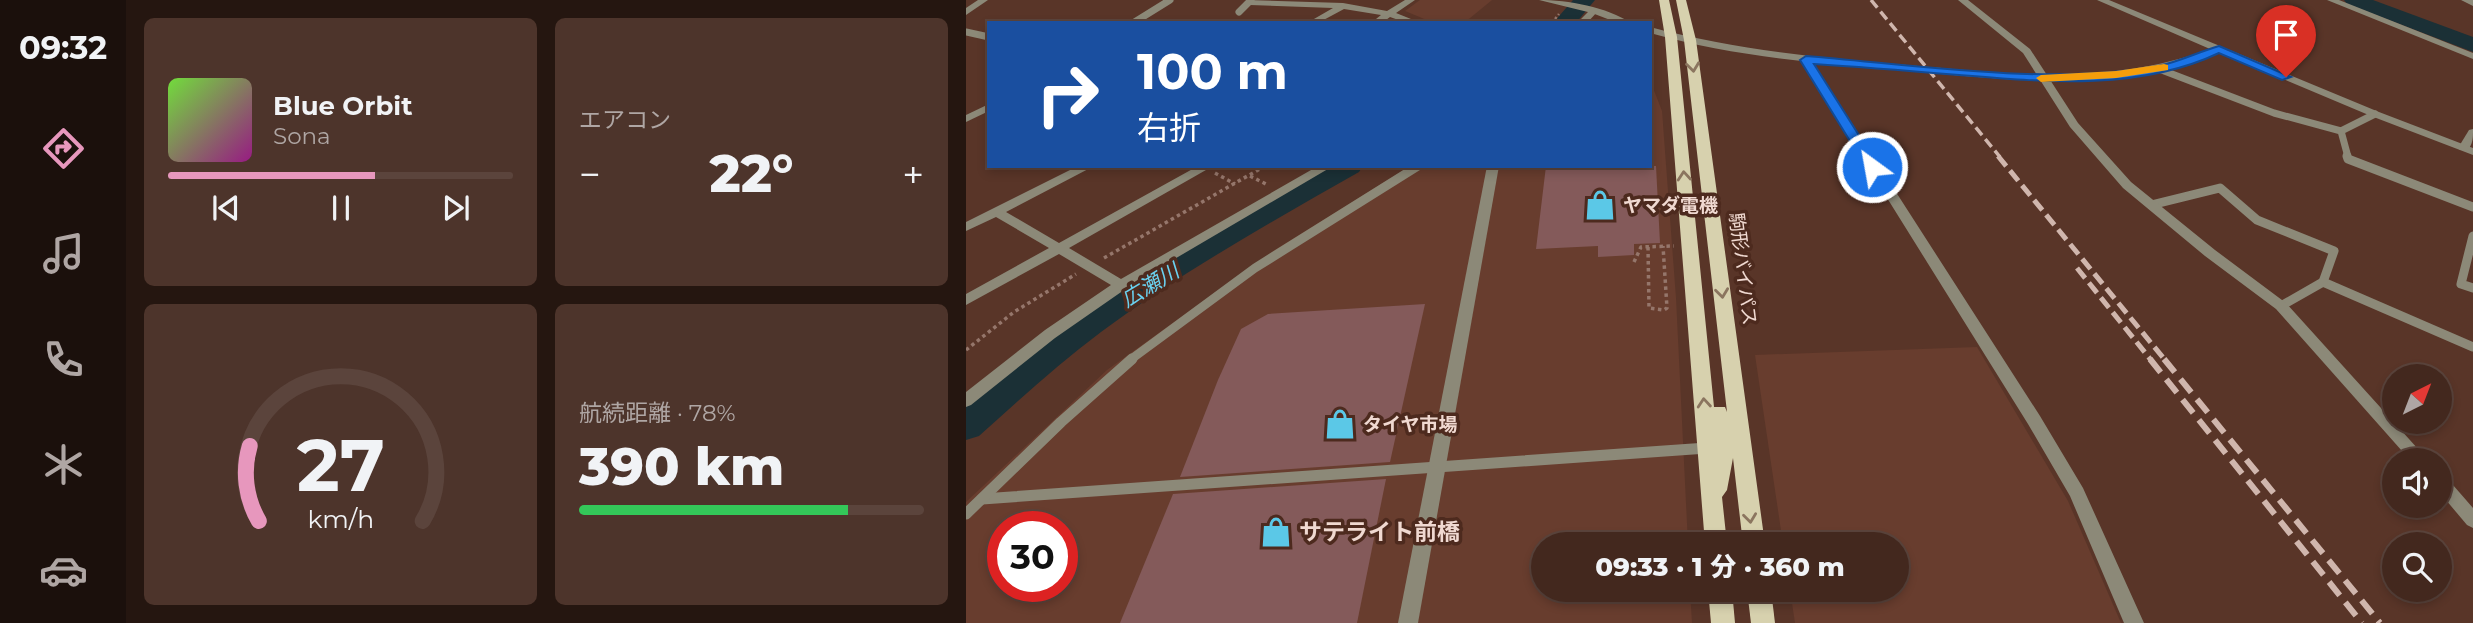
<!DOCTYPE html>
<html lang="ja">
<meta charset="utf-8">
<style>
:root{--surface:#43281e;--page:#4d342b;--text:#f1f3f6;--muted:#afa6a4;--line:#5b443c;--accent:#e797bd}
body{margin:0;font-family:Montserrat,"Noto Sans JP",sans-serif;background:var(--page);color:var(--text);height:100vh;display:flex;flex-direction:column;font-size:26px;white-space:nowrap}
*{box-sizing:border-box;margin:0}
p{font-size:23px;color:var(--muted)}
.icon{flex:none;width:38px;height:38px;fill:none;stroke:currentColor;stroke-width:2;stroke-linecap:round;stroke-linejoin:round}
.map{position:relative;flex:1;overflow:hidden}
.side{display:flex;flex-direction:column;gap:18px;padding:18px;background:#251610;width:840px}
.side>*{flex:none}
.guide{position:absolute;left:21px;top:21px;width:665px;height:147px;border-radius:0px;box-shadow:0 4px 10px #0003,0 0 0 2px var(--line);background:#1a4fa0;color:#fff;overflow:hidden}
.needle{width:46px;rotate:42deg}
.fabs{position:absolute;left:1416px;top:364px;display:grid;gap:14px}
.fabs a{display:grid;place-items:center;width:70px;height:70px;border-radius:50%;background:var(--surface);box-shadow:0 4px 10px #0003,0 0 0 2px var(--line);font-size:35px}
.speed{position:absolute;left:21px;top:511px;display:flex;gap:14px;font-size:35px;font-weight:700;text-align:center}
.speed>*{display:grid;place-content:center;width:91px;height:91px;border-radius:50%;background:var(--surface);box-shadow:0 4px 10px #0003,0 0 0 2px var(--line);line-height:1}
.speed .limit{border:10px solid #d22;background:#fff;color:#111}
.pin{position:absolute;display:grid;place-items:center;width:60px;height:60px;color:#fff;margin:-72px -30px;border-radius:50% 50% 50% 0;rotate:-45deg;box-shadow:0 0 7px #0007}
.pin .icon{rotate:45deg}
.me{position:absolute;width:77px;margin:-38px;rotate:328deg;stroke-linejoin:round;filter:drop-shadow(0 0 5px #0008)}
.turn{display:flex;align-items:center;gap:24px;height:147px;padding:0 35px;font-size:32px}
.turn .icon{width:91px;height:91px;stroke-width:2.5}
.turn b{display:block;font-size:49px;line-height:60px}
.big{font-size:52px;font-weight:800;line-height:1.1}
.side .card{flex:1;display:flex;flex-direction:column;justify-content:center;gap:10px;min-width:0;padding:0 24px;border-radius:10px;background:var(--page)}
.side .dial{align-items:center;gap:0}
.dial svg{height:182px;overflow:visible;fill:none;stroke:var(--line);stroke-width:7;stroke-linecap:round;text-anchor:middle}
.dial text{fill:var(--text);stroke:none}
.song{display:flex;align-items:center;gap:21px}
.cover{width:84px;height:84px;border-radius:10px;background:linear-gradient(135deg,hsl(100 70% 55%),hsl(310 70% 35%))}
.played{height:7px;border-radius:4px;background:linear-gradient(90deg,var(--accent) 60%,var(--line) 60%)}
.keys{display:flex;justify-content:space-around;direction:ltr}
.heat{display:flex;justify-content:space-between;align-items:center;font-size:38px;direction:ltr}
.charge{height:10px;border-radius:5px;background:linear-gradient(90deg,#34c759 78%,var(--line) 0)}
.side .tiles{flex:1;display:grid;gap:18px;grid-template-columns:repeat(2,1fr)}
.trip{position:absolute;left:565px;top:532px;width:378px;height:70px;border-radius:35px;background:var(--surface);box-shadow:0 4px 10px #0003,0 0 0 2px var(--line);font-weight:800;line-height:70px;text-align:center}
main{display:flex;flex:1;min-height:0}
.dock{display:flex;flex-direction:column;width:126px;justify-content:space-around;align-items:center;background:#1b100c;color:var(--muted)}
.dock .icon{width:49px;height:49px}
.dock .selected{color:var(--accent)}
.dock b{font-size:32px;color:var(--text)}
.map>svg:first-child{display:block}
.built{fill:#683d2e;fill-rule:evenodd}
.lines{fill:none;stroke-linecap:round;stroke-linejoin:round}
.river{fill:#1b3036;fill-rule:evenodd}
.building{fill:#845a5a}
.path-far1{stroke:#95766b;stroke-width:2.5;stroke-dasharray:2.5 2.5;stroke-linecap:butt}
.path{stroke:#95766b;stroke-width:3.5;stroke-dasharray:3.5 3.5;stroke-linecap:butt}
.service-far2{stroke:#8c8978;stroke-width:7}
.service-far1{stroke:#8c8978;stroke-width:9}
.service{stroke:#8c8978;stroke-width:11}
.minor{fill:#8c8978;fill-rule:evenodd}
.tertiary{fill:#8c8978;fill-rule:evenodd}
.primary{fill:#d7d1ae;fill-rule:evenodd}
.rail-far2{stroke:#d0b6ad;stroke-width:3.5;stroke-dasharray:10 5;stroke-linecap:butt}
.rail-far1{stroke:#d0b6ad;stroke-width:5;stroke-dasharray:13 6;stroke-linecap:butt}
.rail{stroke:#d0b6ad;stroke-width:6;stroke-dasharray:17 9;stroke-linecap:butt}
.oneway{stroke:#8b755f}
.route{fill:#1a73e8;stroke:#114b97;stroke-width:2}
.slow{fill:#f59e0b}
.labels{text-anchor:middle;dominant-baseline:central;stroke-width:7;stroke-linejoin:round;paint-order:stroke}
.poi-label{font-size:19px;font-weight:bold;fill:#f0d9d1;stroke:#4d2a1e;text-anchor:start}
.street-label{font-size:19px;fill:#f0d9d1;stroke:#4d2a1e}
.water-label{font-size:21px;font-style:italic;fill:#6ad2f1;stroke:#4d2a1e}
.near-poi-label{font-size:23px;font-weight:bold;fill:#f0d9d1;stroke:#4d2a1e;text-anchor:start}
</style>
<main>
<nav class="dock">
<b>09:32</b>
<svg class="icon selected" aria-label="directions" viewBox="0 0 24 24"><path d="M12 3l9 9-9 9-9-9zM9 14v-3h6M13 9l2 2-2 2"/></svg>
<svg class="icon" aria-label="music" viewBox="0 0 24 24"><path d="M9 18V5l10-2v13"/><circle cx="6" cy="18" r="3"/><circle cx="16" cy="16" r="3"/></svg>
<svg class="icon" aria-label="phone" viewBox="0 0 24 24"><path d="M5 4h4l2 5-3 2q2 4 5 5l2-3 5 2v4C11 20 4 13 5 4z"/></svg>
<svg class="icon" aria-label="climate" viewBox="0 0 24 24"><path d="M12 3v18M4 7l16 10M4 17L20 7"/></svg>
<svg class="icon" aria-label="car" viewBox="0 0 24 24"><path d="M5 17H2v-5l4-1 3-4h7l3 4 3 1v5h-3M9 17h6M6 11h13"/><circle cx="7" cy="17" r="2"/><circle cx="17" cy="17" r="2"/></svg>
</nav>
<section class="side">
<div class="tiles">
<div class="card">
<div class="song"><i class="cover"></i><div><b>Blue Orbit</b><p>Sona</p></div></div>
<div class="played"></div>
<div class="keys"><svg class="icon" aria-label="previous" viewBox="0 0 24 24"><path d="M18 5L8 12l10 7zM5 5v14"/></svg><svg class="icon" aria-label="pause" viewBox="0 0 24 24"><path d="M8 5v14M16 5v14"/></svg><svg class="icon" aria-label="next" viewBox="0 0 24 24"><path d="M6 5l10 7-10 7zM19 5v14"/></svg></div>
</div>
<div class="card"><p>エアコン</p>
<div class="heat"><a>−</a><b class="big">22°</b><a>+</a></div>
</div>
<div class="card dial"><svg viewBox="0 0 100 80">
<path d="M14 69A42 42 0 1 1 86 69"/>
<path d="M14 69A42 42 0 0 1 10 36" stroke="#e797bd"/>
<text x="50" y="56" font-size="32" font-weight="700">27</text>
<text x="50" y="72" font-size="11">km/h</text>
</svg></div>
<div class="card"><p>航続距離 · 78%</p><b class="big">390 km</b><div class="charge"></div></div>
</div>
</section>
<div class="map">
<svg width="1507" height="623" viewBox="0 0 1507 623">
<rect width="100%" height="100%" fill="#593528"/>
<g class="built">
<polygon points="454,0 526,0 498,23 468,23 439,11"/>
<path d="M684,88H687L696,111L710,298L722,544H578V590H724L726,623H0V502L141,370L307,251L444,166H684ZM37,527H96V586H37Z"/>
<polygon points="1011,347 1102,501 1155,623 829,623 824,590 931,590 931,544 817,544 789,355"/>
</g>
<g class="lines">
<g class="river">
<polygon points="607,0 629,0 610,23 587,23"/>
<polygon points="1378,0 1407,0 1507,37 1507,52 1381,4"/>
<path d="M362,166H397L393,172C305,222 216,272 135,332C92,364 53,400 13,436L0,440V403C115,305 232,240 362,166Z"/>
</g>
</g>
<g class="building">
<polygon points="580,166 690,166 694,243 668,244 668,255 632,257 632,246 570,249"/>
<polygon points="459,304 424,462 214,477 252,380 275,329 302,314"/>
<polygon points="420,479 391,623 154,623 207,494"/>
</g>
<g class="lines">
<polyline class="path-far1" points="586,23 593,14"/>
<g class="path">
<polyline points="249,173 269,184"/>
<polyline points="284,176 302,185"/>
<polyline points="682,247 683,308 698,310 701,308 697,246"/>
<polyline points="138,258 299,166"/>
<polyline points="668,262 675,247 708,246"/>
<polyline points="0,350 48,312 110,274"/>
</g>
<g class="service-far2">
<polyline points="273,12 285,0"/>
<polyline points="167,23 204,0"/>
<polyline points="0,32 23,37"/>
<polyline points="1193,69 1308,113 1375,131"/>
<polyline points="1382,157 1375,131 1409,114"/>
</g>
<g class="service-far1">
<polyline points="1381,156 1382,159 1507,207"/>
<polyline points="1185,205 1254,188 1291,220 1368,251 1357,282 1507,347"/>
<polyline points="1507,236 1495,284 1507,288"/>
<polyline points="1315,306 1357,282"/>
<polyline points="164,360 289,268 452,166"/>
</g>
<g class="service">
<polyline points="16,499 741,448"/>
<polyline points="0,514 95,422 166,359"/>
</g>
<g class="minor">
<polygon points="281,0 377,3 421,11 439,0 449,0 430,13 455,23 441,23 424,17 416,23 405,23 415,15 378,9 352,23 341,23 367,8 284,5 280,2"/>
<polygon points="992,0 1002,0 1064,49 1112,123 1165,182 1249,250 1320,303 1462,460 1444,460 1310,309 1239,256 1157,188 1104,127 1057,53"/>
<polygon points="1361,0 1373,0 1507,53 1507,59"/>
<polygon points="1495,0 1507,0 1507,6"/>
<polygon points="625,9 632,11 621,23 611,23"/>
<polygon points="840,57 845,60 1074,416 1117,488 1178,623 1158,623 1104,496 1062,424 835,60"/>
<polygon points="23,104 23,111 0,122 0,115"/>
<path d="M1507,129C1507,138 1507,143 1502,150H1494L1492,148L1503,130Z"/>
<polygon points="112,166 128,166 40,212 93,243 232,166 247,166 103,248 155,279 352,166 367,166 171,281 89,338 5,405 0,407 0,392 79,330 145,285 93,254 0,305 0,294 83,248 30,217 0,231 0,222"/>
<polygon points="521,166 533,166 452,623 432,623"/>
<polygon points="1474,475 1480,477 1507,508 1507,528 1501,525 1474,493"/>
</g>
<g class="tertiary">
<polygon points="12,0 22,0 0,15 0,8"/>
<path d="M573,0C602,0 641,7 665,23H652L626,13Z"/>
<path d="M1131,0H1143L1413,112L1507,148V155L1405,116L1253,52C1143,94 1045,80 932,70C848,63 765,56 684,33V27C769,50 854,58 941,65C1045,74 1144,86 1244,49Z"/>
</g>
<g class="primary">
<polygon points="693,0 703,0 711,37 748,407 759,407 761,412 718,40 710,0 720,0 730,40 799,544 777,544 767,458 761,490 756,497 761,544 739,544 699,37"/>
<polygon points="742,590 766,590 769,623 745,623"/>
<polygon points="781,590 805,590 809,623 785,623"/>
</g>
<polyline class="rail-far2" points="905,0 1034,157"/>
<g class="rail-far1">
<polyline points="1032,156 1199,360"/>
<polyline points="1111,268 1185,360"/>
</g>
<g class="rail">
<polyline points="1184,359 1396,623"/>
<polyline points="1198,359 1414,623"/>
</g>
</g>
<defs><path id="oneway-chevron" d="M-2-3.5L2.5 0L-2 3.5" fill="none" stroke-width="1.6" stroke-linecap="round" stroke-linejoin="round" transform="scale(1.75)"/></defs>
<g class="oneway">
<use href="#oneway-chevron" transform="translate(727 67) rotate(83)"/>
<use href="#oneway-chevron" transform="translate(718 176) rotate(-95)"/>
<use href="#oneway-chevron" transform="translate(756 293) rotate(83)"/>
<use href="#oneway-chevron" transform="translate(738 403) rotate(-95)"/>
<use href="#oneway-chevron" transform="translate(784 518) rotate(83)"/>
</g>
<path class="route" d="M1253,46L1325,77L1316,80L1253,53C1173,91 1078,82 993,75C945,71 896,67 848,64L913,167L906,171L900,167L834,60L840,56C951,65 1083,86 1192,66C1213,62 1232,52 1253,46Z"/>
<polygon class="slow" points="1198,64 1202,65 1202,70 1150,78 1075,82 1070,78 1075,75 1150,71"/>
<defs>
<g id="shop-bare" transform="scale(2.415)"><path d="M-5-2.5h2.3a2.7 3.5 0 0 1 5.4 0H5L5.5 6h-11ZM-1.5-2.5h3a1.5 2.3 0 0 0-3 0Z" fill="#5bc8e7" stroke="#4d2a1e" stroke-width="2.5" paint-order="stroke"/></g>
</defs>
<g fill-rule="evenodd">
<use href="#shop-bare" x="634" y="205"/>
<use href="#shop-bare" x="374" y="424"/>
<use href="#shop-bare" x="310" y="532"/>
</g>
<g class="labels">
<g class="poi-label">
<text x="657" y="205">ヤマダ電機</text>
<text x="397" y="424">タイヤ市場</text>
</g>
<g class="street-label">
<text transform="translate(777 269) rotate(83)">駒形バイパス</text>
</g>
<g class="water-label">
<text transform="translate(184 285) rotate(-31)">広瀬川</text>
</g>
<g class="near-poi-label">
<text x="333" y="532">サテライト前橋</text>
</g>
</g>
</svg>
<div class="fabs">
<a><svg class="needle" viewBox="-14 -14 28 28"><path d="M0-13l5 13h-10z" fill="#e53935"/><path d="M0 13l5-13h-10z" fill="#afa6a4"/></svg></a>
<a><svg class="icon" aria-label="sound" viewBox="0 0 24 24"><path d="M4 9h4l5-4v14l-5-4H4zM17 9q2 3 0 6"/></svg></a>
<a><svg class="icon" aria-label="search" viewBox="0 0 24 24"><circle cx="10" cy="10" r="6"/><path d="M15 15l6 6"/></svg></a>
</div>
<div class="speed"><div class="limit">30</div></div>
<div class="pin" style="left:1320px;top:77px;background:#d93025"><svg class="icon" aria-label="arrive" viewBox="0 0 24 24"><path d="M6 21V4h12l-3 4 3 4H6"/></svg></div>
<svg class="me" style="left:906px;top:167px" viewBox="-20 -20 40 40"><circle r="17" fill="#1a73e8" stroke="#fff" stroke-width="3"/><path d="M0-11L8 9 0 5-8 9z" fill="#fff"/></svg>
<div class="trip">09:33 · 1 分 · 360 m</div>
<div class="guide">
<div class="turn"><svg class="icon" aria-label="right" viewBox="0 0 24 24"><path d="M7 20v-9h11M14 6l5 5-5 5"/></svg><div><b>100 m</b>右折</div></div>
</div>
</div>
</main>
